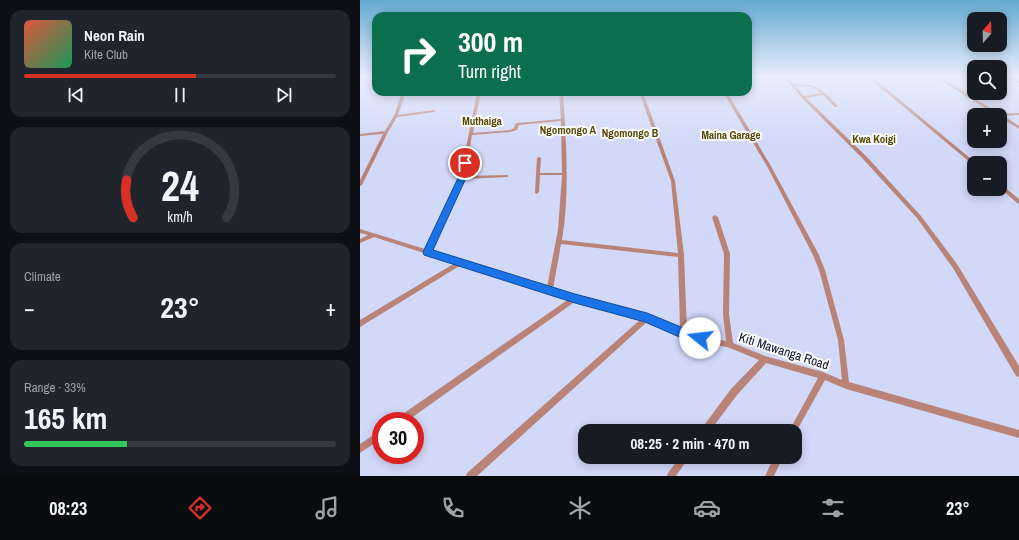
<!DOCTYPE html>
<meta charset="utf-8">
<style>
:root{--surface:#171b24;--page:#20242c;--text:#f1f3f6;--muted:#9ea1a6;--line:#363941;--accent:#d93025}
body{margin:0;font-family:"Archivo Narrow",sans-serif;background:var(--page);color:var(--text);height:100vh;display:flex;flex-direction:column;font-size:15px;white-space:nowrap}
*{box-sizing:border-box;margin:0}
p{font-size:13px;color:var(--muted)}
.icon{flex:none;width:22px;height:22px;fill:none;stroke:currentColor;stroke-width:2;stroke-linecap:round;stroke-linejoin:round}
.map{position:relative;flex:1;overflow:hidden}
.side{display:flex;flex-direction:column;gap:10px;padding:10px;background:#0d0f14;width:360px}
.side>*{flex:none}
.guide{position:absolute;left:12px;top:12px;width:380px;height:84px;border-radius:12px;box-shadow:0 2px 10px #0003;background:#0b6e4f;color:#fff;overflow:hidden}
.needle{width:26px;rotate:20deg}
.controls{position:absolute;left:607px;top:12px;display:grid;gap:8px}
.controls a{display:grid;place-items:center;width:40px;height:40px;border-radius:8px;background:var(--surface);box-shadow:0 2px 10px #0003;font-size:20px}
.speed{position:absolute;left:12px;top:412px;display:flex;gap:8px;font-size:20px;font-weight:700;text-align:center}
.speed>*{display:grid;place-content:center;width:52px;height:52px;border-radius:50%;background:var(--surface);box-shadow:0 2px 10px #0003;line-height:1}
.speed .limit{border:6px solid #d22;background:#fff;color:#111}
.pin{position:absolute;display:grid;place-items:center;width:34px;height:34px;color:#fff;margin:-17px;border:2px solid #fff;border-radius:50%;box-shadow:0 1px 4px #0007}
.me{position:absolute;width:44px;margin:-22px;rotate:286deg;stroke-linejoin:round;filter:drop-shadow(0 0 3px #0008)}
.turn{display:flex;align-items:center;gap:14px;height:84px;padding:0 20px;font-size:18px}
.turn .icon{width:52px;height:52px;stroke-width:2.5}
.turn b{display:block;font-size:28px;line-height:34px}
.big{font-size:30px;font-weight:700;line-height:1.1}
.side .tile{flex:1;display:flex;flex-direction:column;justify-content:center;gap:6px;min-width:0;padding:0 14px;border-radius:12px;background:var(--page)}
.side .dial{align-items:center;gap:0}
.dial svg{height:104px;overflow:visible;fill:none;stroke:var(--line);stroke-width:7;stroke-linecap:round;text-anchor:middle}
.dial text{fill:var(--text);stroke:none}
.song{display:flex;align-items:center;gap:12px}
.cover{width:48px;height:48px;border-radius:6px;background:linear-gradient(135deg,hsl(10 70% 55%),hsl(150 70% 35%))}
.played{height:4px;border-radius:2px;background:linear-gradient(90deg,var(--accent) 55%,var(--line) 55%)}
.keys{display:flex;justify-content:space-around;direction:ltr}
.heat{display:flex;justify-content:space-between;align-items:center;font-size:22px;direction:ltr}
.charge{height:6px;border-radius:3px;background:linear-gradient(90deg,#34c759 33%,var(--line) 0)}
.trip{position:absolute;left:218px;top:424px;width:224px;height:40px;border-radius:12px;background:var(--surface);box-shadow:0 2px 10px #0003;font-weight:700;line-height:40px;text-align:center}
.tab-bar{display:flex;height:64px;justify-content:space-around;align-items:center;background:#090b0e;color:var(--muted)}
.tab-bar .icon{width:28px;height:28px}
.tab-bar .on{color:var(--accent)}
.tab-bar b{font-size:18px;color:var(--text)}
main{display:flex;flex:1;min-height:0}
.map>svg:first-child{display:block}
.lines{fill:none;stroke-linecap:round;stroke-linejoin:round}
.street{fill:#b98477;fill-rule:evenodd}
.route{fill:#1a73e8;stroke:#114b97}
.labels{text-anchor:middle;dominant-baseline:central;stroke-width:4;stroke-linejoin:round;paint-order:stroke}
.far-quarter-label{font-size:11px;font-weight:bold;fill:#564705;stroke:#fbfbfb}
.near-street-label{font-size:13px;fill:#10132f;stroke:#fbfbfb}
</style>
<main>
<section class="side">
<div class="tile">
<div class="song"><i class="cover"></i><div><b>Neon Rain</b><p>Kite Club</p></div></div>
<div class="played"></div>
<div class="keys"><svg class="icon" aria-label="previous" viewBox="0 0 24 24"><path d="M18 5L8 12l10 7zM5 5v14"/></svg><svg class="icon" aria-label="pause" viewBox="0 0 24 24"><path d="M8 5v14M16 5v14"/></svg><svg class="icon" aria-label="next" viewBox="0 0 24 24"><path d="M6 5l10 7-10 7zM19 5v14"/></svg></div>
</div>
<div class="tile dial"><svg viewBox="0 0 100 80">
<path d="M14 69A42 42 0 1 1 86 69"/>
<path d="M14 69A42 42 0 0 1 9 40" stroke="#d93025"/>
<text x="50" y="56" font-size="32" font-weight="700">24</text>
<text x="50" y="72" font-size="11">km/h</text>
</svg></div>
<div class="tile"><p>Climate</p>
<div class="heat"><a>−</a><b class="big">23°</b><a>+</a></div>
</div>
<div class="tile"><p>Range · 33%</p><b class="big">165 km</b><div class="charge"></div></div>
</section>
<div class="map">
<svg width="659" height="476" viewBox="0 0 659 476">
<rect width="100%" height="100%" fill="#d1d8f8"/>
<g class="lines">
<g class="street">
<path d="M424,77H428L434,84C460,84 460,89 477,105V107H475L463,95L446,98L507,157L561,216L597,264L659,366V377L656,376L593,268L557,218L503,159L442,98ZM435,86L453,87L461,93L444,96Z"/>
<polygon points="508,77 512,77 616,163 614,163 614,164 612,164"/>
<polygon points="576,77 580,77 640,114 659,113 659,115 644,116 659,126 659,129 640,117 640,115 636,115"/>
<polygon points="649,77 653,77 659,81 659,83"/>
<polygon points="42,92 46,92 38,115 74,110 76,111 74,112 37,117 28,132 2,185 0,186 0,180 23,134 0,136 0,134 25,131 34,116"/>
<path d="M117,92H121L113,133L150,130L154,128L155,124L157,123L201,119L199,92H203C206,141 210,192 202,240L318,253L311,181L279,92H283L315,181L324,255L327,332L366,341L363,314L364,254L352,217L355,215L358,217L370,254L369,314L373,343L405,356L463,372L482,380L478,340L459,270L453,255L408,168L363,92H367L412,168L459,255L465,270L484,340L489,382L659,430V438L486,389L465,380L435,434V431H429L458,378L406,363L377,395L350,431H341L342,428L371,389L399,360L370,348L324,337L288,321L117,476H106L107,473L281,319L216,301L47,421H36L37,418L209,299L101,265L0,327V320L95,263L14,237L0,243V239L8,235L0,233V229L65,249L100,178ZM201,121L202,173H180L181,158L179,157L177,158L175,192V193L177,194L179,192L180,175H202L198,230L187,287L70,251L104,179L147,177L149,176L147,175L105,176L112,135L150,132L157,130L159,125ZM201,244L318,257L320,329L287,315L193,289Z"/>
<polygon points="640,185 642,185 659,199 659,204 657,203 640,188"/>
<polygon points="21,430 21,439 0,453 0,444"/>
<polygon points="320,457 329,457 316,476 307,476 308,473"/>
<polygon points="414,457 423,457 414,476 405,476"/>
</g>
</g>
<linearGradient id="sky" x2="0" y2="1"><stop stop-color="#63aad1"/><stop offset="0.53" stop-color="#eaedfc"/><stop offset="1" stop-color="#eaedfc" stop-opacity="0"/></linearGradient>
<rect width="659" height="144" fill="url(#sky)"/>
<polygon class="route" points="102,161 107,161 108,163 106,178 73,250 215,294 287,313 326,329 344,334 345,338 344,341 340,343 324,339 285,322 215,303 64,255 63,252 98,178"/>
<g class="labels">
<g class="far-quarter-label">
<text x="122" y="121">Muthaiga</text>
<text x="208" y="130">Ngomongo A</text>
<text x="270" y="133">Ngomongo B</text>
<text x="371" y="135">Maina Garage</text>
<text x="514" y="139">Kwa Koigi</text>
</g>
<g class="near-street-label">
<text transform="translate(424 351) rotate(18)">Kiti Mawanga Road</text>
</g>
</g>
</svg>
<div class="controls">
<a><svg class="needle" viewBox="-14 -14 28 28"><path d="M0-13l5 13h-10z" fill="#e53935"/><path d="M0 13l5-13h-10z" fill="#9ea1a6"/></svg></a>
<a><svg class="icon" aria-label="search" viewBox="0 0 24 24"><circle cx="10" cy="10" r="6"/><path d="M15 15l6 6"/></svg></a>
<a>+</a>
<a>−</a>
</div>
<div class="speed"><div class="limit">30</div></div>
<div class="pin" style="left:105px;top:163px;background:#d93025"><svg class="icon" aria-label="arrive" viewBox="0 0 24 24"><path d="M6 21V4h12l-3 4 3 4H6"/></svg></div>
<svg class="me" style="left:340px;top:338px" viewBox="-20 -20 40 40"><circle r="19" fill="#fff"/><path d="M0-13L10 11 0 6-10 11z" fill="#1a73e8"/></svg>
<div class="trip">08:25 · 2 min · 470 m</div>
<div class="guide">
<div class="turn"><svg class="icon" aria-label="right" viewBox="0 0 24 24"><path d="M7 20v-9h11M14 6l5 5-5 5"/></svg><div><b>300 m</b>Turn right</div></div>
</div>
</div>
</main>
<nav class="tab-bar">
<b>08:23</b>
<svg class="icon on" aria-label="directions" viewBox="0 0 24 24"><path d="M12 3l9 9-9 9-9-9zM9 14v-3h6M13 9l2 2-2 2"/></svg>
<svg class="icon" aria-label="music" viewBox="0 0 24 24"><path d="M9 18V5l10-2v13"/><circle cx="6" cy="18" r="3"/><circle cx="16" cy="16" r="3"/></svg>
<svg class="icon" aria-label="phone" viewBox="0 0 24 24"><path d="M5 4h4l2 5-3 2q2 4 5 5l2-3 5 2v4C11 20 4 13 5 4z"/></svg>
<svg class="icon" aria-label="climate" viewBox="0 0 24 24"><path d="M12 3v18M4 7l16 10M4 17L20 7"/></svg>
<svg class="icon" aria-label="car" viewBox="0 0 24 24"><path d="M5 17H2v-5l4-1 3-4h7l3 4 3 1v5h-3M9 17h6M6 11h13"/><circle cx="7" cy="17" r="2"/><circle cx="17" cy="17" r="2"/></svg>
<svg class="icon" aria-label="filters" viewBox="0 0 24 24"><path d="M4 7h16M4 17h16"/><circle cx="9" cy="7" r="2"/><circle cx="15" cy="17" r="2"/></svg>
<b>23°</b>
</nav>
